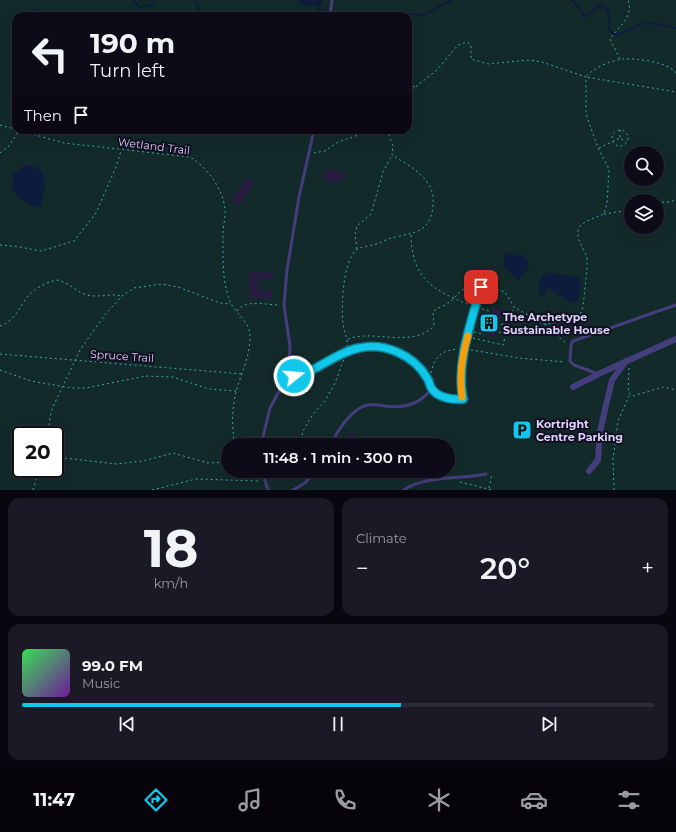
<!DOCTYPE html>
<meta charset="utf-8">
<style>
:root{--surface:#0e0b19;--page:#1c1926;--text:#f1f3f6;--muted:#9b9ba2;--line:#2e2b38;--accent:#11c7ea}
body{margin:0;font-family:Montserrat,sans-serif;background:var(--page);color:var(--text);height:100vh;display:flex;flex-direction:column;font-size:15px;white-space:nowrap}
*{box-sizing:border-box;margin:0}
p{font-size:13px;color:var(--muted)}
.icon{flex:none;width:22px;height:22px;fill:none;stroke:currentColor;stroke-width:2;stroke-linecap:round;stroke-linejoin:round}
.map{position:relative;height:490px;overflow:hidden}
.panel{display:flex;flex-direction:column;gap:8px;padding:8px;background:#08060e;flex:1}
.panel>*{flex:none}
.guide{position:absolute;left:12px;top:12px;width:400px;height:122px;border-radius:12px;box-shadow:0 4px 16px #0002,0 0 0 1px var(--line);background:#0e0b19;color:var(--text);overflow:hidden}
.fabs{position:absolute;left:624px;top:146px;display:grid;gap:8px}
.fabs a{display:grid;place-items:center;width:40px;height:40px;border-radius:50%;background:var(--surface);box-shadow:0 4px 16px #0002,0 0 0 1px var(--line);font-size:20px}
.speed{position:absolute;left:12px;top:426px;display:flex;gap:8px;font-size:20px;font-weight:700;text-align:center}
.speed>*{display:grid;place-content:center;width:52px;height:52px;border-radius:50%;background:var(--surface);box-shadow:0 4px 16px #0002,0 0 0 1px var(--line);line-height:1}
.speed .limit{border:2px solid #111;border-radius:6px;background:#fff;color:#111}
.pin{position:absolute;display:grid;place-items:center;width:34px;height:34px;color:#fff;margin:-17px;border-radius:8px;box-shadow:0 2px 6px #0006}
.me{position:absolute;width:44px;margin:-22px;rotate:73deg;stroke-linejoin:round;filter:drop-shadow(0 0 3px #0008)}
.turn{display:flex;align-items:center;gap:14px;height:84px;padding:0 12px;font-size:18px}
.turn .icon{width:52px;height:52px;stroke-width:2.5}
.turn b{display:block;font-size:28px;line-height:34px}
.then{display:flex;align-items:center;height:38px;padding:0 12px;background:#0003;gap:8px;font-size:15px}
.big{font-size:30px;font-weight:600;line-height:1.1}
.panel .tile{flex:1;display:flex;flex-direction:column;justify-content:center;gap:6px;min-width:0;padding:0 14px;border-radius:12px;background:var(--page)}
.panel .dial{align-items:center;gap:0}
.dial b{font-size:52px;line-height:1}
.song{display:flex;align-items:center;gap:12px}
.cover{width:48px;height:48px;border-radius:6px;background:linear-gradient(135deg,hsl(130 70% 55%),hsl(280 70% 35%))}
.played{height:4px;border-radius:2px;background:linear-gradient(90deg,var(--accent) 60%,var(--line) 60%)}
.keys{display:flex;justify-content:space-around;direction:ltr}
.heat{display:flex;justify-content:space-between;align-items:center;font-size:22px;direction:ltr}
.panel .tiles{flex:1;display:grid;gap:8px;grid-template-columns:1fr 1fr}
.tile:last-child{grid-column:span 2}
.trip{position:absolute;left:221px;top:438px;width:234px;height:40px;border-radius:20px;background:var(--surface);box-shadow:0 4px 16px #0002,0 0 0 1px var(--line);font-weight:600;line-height:40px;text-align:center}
.menu{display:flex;height:64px;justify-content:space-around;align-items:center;background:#06040a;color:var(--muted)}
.menu .icon{width:28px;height:28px}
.menu .on{color:var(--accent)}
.menu b{font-size:18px;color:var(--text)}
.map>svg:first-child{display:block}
.green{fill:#132a2b;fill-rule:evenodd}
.water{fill:#0d1c3c}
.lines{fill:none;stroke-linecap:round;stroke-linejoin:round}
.stream{stroke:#0d1c3c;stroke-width:2}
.building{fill:#261d41}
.path{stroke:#37abab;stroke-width:1;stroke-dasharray:2 3;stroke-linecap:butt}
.lane{stroke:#443e7d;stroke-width:3}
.street{stroke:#443e7d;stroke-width:6}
.route-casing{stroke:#0b8198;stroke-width:10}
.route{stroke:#11c7ea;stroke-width:7}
.slow{stroke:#f59e0b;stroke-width:7}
.labels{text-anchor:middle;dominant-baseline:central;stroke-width:4;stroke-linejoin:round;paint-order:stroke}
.street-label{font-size:11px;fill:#dad3fc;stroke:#130f21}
.poi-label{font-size:11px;font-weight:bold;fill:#dad3fc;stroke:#130f21;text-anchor:start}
</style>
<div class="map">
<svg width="676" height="490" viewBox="0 0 676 490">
<rect width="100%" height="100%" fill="#130f21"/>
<path class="green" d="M0,0H676V490H0ZM16,16H408V130H16ZM631,153H657V179H631ZM631,201H657V227H631ZM21,435H55V469H21ZM228,445H448V471H228Z"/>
<g class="water">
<polygon points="299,0 321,0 323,4 306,6 300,3"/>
<polygon points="38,9 46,16 29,16 29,12"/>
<path d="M25,165C29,166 35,166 38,168C49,176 45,199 38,208C26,203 16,198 11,186L14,184L12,175Z"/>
<polygon points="509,252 517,256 523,255 528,260 529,267 519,280 504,268 504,255"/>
<path d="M548,272L572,276L581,280L578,301L572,303L547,288L544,296L539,294C538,285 539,277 548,272Z"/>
</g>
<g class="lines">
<g class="stream">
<polyline points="133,0 139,7 152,5 155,0"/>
<polyline points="195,0 202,16"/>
<polyline points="316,0 320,11 319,16"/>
<path d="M572,0L585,17L600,5C612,9 609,21 609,31L618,35L646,22L676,28"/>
<polyline points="381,16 395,13 424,15 451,0"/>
</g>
</g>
<g class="building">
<polygon points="284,130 301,130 300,136 284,133"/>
<polygon points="324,169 345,172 343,183 323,180"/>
<polygon points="247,177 255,183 238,206 231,200"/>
<polygon points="249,272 273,272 273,280 259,280 259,290 272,290 272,299 249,298"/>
<polygon points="492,308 503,310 502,316 500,316 495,337 486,335 486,332 479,330 483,313 491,314"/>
<polygon points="352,432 357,439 350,445 342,445 340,442"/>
</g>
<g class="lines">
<g class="path">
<path d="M620,59L610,39C619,26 634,17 628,0"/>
<path d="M676,73C669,62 635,58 623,59C610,61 594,67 586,77L676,92"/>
<polyline points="408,85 415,87"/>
<polyline points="408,93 437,70 458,45 467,42 471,45 471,59 488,64 529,60 542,62 586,77 586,114 598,148 609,169 607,204 604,214 587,221 581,225 578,230 578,238 587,257 587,269 583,307 580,315 576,319 569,321 544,324 514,307 505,292 487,286"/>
<path d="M0,125L64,143L190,157C207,167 223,189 225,209C226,217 223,225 223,233C223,253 222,277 228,296C232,313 251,320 250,338C250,354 243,370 238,385C232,405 231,424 235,445"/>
<circle cx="620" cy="138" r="8"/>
<polyline points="620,137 620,129"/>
<polyline points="599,148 620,138 626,142"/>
<polyline points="0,153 9,146 18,132"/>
<polyline points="314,153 325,151 338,142 373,130"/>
<polyline points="657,202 671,202 676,199"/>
<polyline points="604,214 631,210"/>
<path d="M411,235C412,278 432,290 470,305"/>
<polyline points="0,245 20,247 41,251 74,241 96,213 116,167 121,151"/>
<polyline points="357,249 355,234 357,226 371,214 383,172 392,155"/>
<polyline points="482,309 489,311"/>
<path d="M237,311C245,299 266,305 280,305"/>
<polyline points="575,319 575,334"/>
<polyline points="501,324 508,325"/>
<path d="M545,324C553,330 558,337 566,343"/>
<path d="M0,326C14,321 18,310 25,300C33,289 44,283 57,280C69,282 76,292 87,295C99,298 110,293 122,296"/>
<polyline points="474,332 484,334"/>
<polyline points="499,332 505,334"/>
<polyline points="473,338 503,345 510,317 514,307"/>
<path d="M348,339C374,329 411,349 434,326L433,312C436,308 442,307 447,304C457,298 460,286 474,287"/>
<path d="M347,347C348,338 344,332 343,323C341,306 343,262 356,250C360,247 369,246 373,245C381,243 388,238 396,237C417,232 431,231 433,205C436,179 411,167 392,155L393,146L387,130"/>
<polyline points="471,350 519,358 565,362"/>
<polyline points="0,354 242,374"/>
<polyline points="629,368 628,387 630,394 633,396 663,387 676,390"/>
<polyline points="0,370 31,381 72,388 86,388 146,376 173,377 209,389 236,391"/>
<path d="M431,373C434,357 442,350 458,349"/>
<polyline points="52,435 49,423 52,409 80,350 104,316 122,296 134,288 162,284 178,287 220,303 231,304"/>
<polyline points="300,445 303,431 313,414 325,401 335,383 344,359"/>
<polyline points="55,446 58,455"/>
<polyline points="55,457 116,464 143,461 173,453 208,463 228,462"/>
<polyline points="249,471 260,479"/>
<polyline points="460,482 492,490"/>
<polyline points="489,488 492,474"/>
<polyline points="33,490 39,469"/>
<polyline points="152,490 196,479 259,481"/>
<polyline points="614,490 613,459 618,421 630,394"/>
</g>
<g class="lane">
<polyline points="330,16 332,0"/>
<polyline points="598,374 574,365 570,361 571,345 573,341 676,305"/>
<path d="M287,376C321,376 346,340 382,348C401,351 416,361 427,377C430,381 430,387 433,390C443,399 455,399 468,399"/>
<polyline points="261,445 270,408 287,376 289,367 290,346 284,305 287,270 299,197 314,130"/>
<path d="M330,445C337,432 349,412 364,406C370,404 379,405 385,406C405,409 419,404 432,389"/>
<polyline points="262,471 268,490"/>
<polyline points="293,490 305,483 316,471"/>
<path d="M404,490C422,476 463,479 486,474"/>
</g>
<g class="street">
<polyline points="573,387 607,370 676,339"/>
<path d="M463,399C456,362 471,323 481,287"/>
<polyline points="589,471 598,460 600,431 612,380 626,361"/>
</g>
</g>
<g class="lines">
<g class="route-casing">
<path id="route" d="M294,376L304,374C322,366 339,352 359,348C384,342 414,355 427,378C430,381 429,386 432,389C438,398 453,400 463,399C456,362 471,323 481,287"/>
</g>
<use href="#route" class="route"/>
<path class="slow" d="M462,397C459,376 462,356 468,336"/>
</g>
<defs>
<g id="building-square" transform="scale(1)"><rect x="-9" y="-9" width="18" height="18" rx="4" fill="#11c7ea" stroke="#130f21"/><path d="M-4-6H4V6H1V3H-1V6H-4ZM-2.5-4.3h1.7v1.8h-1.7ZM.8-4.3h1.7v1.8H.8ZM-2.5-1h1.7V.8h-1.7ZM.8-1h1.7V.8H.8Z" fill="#111"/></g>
<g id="parking-square" transform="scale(1)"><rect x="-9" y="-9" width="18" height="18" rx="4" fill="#11c7ea" stroke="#130f21"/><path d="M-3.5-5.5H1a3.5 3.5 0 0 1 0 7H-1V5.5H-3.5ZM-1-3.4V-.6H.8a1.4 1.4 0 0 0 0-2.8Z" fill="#111"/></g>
</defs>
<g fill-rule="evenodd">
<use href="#building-square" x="489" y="323"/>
<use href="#parking-square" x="522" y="430"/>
</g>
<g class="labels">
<g class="street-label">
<text transform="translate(154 146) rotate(7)">Wetland Trail</text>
<text transform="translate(122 356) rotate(4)">Spruce Trail</text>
</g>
<g class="poi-label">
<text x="503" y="317">The Archetype<tspan x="503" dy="13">Sustainable House</tspan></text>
<text x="536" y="424">Kortright<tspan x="536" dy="13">Centre Parking</tspan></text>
</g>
</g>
</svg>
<div class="fabs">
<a><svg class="icon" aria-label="search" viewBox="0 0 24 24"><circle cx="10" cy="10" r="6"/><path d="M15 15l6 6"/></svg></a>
<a><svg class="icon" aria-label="layers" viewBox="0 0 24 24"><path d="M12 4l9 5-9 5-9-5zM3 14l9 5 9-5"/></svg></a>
</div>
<div class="speed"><div class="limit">20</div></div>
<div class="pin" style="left:481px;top:287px;background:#d93025"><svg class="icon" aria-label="arrive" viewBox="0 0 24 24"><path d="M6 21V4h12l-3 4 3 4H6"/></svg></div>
<svg class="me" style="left:294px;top:376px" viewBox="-20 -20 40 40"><circle r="17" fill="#11c7ea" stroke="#fff" stroke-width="3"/><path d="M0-11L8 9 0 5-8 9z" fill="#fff"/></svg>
<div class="trip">11:48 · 1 min · 300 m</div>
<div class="guide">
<div class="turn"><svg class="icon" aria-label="left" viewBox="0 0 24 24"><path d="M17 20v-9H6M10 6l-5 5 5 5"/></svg><div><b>190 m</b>Turn left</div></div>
<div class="then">Then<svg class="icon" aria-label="arrive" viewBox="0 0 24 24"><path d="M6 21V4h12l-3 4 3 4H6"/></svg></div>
</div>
</div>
<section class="panel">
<div class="tiles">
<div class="tile dial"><b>18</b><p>km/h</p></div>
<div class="tile"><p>Climate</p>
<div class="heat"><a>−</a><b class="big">20°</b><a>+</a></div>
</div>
<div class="tile">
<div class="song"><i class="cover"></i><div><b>99.0 FM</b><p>Music</p></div></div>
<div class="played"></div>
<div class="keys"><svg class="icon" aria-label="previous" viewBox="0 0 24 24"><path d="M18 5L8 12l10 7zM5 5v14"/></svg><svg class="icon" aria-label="pause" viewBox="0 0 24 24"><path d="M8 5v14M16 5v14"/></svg><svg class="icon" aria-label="next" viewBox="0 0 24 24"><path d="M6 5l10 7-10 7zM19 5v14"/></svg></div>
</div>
</div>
</section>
<nav class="menu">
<b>11:47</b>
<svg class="icon on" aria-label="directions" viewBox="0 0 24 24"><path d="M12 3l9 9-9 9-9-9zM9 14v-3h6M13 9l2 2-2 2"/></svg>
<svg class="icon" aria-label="music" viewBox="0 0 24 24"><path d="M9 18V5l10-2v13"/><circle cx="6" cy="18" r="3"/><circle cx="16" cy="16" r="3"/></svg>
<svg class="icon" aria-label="phone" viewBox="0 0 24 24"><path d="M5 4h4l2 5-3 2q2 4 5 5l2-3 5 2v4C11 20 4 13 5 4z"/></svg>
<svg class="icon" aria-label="climate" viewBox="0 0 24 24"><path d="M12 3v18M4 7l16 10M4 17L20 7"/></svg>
<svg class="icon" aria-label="car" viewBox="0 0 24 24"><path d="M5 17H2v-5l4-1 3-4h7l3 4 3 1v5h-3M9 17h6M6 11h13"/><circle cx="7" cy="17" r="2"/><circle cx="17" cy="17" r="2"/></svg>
<svg class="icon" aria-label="filters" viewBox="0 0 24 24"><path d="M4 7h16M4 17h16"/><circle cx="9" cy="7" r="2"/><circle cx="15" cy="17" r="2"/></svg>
</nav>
